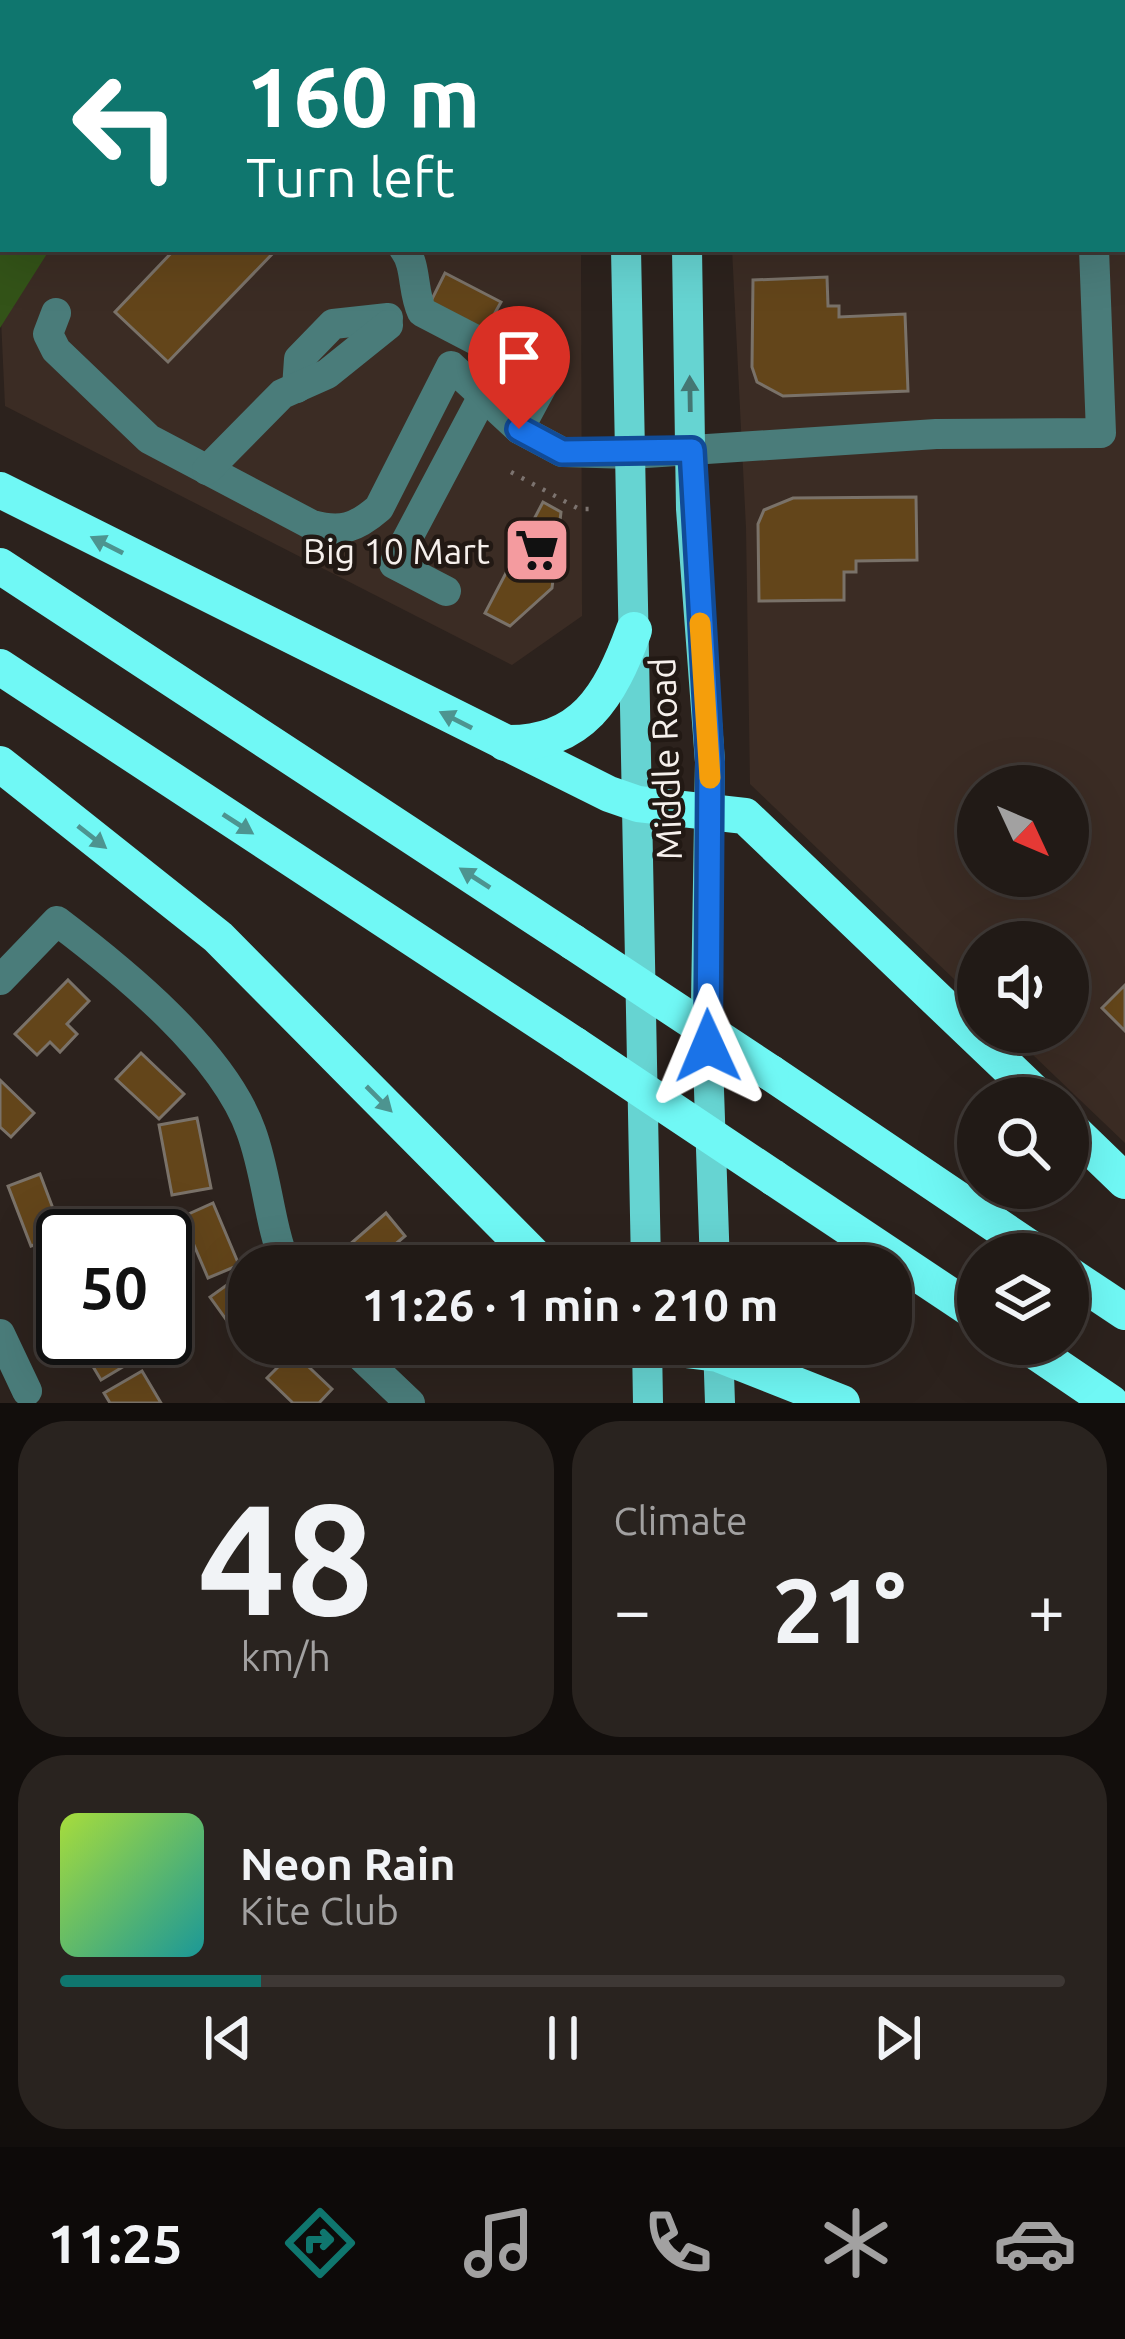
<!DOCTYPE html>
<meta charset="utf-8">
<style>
:root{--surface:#211a16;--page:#29231f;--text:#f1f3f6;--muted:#a2a1a1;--line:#3e3835;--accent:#0f766e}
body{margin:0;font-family:Ubuntu,sans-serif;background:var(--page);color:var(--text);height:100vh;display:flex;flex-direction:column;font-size:45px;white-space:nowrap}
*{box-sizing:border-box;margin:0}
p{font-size:39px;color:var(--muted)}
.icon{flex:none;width:66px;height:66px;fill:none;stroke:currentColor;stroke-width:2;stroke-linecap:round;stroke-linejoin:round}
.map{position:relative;height:1403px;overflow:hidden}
.sheet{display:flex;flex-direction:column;gap:18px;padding:18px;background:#120e0c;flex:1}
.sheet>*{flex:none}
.banner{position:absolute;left:0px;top:0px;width:1125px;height:252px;box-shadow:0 12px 48px #0002,0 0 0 3px var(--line);background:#0f766e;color:#fff;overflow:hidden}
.needle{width:78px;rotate:134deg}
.tools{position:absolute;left:957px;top:765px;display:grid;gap:24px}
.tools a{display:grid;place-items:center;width:132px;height:132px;border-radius:50%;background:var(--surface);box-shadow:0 12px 48px #0002,0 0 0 3px var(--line);font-size:60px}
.speed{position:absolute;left:36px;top:1209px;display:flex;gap:24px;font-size:60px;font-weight:700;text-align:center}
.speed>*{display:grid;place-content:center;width:156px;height:156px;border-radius:50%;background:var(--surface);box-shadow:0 12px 48px #0002,0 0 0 3px var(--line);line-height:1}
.speed .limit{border:6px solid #111;border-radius:18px;background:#fff;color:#111}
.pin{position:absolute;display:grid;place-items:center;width:102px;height:102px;color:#fff;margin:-123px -51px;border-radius:50% 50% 50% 0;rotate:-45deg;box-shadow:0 0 12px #0007}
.pin .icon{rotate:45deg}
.me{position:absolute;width:132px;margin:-66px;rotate:359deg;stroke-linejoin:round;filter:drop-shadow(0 0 9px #0008)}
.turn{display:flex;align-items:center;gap:42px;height:252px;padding:0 48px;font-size:54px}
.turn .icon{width:156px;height:156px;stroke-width:2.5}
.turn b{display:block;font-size:84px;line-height:102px}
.big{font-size:90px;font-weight:700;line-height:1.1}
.sheet .widget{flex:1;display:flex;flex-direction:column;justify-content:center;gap:18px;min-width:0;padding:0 42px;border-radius:48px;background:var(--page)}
.sheet .dial{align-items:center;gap:0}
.dial b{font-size:156px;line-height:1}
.song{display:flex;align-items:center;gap:36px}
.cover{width:144px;height:144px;border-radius:18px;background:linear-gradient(135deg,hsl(80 70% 55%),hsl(180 70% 35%))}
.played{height:12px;border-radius:6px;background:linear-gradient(90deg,var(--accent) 20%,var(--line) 20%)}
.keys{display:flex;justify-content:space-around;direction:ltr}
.heat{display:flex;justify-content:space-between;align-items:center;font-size:66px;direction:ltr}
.sheet .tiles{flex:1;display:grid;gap:18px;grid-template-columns:1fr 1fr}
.widget:last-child{grid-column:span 2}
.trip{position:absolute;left:228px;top:1245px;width:684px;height:120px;border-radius:48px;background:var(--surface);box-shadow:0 12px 48px #0002,0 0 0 3px var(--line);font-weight:700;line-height:120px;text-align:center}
.tab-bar{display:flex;height:192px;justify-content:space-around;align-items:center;background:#0d0a09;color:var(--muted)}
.tab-bar .icon{width:84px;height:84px}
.tab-bar .selected{color:var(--accent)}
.tab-bar b{font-size:54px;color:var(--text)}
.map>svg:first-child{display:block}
.built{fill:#3b2c24;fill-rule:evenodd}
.green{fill:#335318}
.building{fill:#63451a;stroke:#7a7269;stroke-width:3}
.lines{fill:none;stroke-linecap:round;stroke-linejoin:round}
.path{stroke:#7c736f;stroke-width:4.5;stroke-dasharray:3 9;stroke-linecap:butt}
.minor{stroke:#4a7c7a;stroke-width:30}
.major{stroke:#66d4d2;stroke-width:30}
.highway{stroke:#70f8f5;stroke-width:36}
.highway-bridge{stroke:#70f8f5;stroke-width:36}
.oneway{fill:#447673}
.oneway2{fill:#4d9490}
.route-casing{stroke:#114b97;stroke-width:30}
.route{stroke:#1a73e8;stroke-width:21}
.slow{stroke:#f59e0b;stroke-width:21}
.labels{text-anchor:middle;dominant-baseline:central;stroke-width:9;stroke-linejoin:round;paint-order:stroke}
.poi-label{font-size:36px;fill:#f6f0ec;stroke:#221914;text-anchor:end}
.street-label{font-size:36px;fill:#f6f0ec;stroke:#221914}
</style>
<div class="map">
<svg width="1125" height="1403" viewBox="0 0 1125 1403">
<rect width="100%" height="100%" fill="#2c221d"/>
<g class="built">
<polygon points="0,0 580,0 580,3 3,3 3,77"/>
<path d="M720,0H1125V1143L1009,1032H1068V942H978V1002L750,784L746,528L732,249H1122V3ZM978,786H1068V876H978Z"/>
<polygon points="48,249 581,249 582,616 512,665 5,406 0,297"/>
</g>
<polygon class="green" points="0,90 3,249 50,249 0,328"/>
<g class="building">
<polygon points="1,0 204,0 201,3"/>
<rect x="475" y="0" width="81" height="3"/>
<polygon points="175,249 277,249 168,362 115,312"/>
<polygon points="445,273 501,302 485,331 430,303"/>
<polygon points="827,277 828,306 839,306 839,317 905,314 908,391 783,396 757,382 752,367 753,280"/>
<polygon points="916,497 917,560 856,561 856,572 844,572 844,600 759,601 758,524 764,510 793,498"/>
<polygon points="543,502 561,512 552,588 510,626 485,613"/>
<polygon points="68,980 89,1001 67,1024 77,1034 60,1052 50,1042 37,1055 15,1034"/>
<polygon points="1125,985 1125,1031 1102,1008"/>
<polygon points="141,1053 184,1094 159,1119 116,1079"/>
<polygon points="0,1080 34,1113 11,1137 0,1127"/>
<polygon points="197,1118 211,1188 172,1195 159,1125"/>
<polygon points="40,1174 63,1235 31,1246 8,1186"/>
<polygon points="213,1203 239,1265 208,1278 182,1217"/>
<polygon points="386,1213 405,1236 392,1247 407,1264 414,1258 420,1266 366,1266 348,1246"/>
<polygon points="63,1252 63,1307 56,1309 38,1262"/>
<polygon points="238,1277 249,1291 249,1344 271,1344 253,1357 210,1297"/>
<polygon points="76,1338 130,1338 141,1356 101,1380"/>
<polygon points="439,1344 476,1344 458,1363"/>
<polygon points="293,1352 332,1389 319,1403 293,1403 267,1378"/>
<polygon points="142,1371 161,1403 110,1403 104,1393"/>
</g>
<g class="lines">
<polyline class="path" points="511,472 579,509 597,509"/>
<g class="minor">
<polyline points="256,3 258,0"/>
<polyline points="1083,3 1083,0"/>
<polyline points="0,53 3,56"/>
<path d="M56,313L48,334L56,350L149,439L312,525C341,533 356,528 379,508L451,366L519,429L547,377L422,312C412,291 417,266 404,249"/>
<polyline points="297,388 299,359 333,324 388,318"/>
<polyline points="519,429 562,452 631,454 936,434 1101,433 1094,249"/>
<polyline points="207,470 282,394 327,374 388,325"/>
<polyline points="446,591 394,564 483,396"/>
<path d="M0,980L57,921C123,971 223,1052 251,1131C267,1174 269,1224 286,1266"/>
<polyline points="0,1334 27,1391"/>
<polyline points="348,1344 410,1403"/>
</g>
<g class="major">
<polyline points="620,0 620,3"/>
<polyline points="680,0 681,3"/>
<polyline points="626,249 646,1266"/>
<polyline points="687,249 691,509 710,762 706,1002 715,1266"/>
<polyline points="647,1344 648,1403"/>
<polyline points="718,1344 720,1403"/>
</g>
<g class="highway">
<polyline points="0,490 609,794 638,804 745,816 1040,1098"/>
<polyline points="0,566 573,942"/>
<polyline points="0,667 575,1045"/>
<path d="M505,743C582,745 610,696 634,630"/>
<polyline points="0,764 218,937 544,1266"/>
<polyline points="771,1073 1039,1254"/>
<polyline points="1068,1126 1125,1181"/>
<polyline points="774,1178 978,1314"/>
<polyline points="1068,1274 1125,1312"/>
<polyline points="637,1344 718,1354 842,1403"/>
<polyline points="1024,1344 1111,1403"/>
</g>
<g class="highway-bridge">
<polyline points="573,942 771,1073"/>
<polyline points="575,1045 774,1178"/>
</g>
</g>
<defs><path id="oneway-solid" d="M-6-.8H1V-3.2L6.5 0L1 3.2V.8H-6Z" transform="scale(3)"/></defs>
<use class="oneway" href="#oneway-solid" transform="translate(690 394) rotate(-91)"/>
<g class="oneway2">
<use href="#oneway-solid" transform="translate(107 545) rotate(-153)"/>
<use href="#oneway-solid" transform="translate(456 720) rotate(-153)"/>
<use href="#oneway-solid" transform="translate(238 824) rotate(33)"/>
<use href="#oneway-solid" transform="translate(92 837) rotate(38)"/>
<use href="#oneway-solid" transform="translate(475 878) rotate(-147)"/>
<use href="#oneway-solid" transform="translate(379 1099) rotate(45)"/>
</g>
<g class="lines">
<g class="route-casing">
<polyline id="route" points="519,429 562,452 692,450 710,762 708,1046"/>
</g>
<use href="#route" class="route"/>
<polyline class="slow" points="700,623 710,778"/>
</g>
<defs>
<g id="supermarket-square" transform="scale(3.45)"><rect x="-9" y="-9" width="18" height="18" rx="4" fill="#f49b9f" stroke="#221914"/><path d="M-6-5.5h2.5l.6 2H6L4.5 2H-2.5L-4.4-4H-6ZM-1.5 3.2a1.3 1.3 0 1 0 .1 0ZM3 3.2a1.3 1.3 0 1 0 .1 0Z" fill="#111"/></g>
</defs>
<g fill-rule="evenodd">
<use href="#supermarket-square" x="537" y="550"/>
</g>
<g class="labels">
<g class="poi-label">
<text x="490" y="550">Big 10 Mart</text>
</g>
<g class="street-label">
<text transform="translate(665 759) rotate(-92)">Middle Road</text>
</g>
</g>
</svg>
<div class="tools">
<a><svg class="needle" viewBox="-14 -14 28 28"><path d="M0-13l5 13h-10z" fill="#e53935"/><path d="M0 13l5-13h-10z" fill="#a2a1a1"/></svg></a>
<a><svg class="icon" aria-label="sound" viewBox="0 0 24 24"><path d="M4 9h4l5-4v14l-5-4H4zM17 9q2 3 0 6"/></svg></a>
<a><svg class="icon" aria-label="search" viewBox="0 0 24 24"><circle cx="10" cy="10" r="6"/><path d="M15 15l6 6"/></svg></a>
<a><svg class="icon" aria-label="layers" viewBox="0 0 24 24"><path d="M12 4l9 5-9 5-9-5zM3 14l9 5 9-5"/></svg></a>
</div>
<div class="speed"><div class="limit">50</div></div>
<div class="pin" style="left:519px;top:429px;background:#d93025"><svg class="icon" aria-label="arrive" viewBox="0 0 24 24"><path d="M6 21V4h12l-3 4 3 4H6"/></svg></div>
<svg class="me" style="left:708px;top:1046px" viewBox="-20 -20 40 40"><path d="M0-17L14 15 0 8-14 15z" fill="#1a73e8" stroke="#fff" stroke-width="4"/></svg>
<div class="trip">11:26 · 1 min · 210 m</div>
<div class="banner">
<div class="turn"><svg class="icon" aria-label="left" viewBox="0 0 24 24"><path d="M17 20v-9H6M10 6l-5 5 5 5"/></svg><div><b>160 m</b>Turn left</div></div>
</div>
</div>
<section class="sheet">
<div class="tiles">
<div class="widget dial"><b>48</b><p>km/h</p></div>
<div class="widget"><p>Climate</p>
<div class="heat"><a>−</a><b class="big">21°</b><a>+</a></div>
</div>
<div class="widget">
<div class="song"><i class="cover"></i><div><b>Neon Rain</b><p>Kite Club</p></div></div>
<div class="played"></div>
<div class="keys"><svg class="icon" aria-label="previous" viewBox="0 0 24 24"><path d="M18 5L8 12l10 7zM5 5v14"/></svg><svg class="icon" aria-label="pause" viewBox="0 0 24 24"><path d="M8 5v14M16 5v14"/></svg><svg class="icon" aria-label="next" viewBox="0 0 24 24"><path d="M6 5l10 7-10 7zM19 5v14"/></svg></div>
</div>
</div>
</section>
<nav class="tab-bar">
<b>11:25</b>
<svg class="icon selected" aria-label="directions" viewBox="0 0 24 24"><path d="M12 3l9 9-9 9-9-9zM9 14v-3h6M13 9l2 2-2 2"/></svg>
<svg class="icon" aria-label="music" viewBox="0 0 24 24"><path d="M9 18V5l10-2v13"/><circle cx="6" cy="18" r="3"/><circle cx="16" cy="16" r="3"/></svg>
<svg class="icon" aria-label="phone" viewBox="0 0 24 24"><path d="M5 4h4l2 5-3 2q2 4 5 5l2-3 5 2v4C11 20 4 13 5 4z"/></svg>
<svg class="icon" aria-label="climate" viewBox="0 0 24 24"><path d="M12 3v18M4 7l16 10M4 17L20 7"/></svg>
<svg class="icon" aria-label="car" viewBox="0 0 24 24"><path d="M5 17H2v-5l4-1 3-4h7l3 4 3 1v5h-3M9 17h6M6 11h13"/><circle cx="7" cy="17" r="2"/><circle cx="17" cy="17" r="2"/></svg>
</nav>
